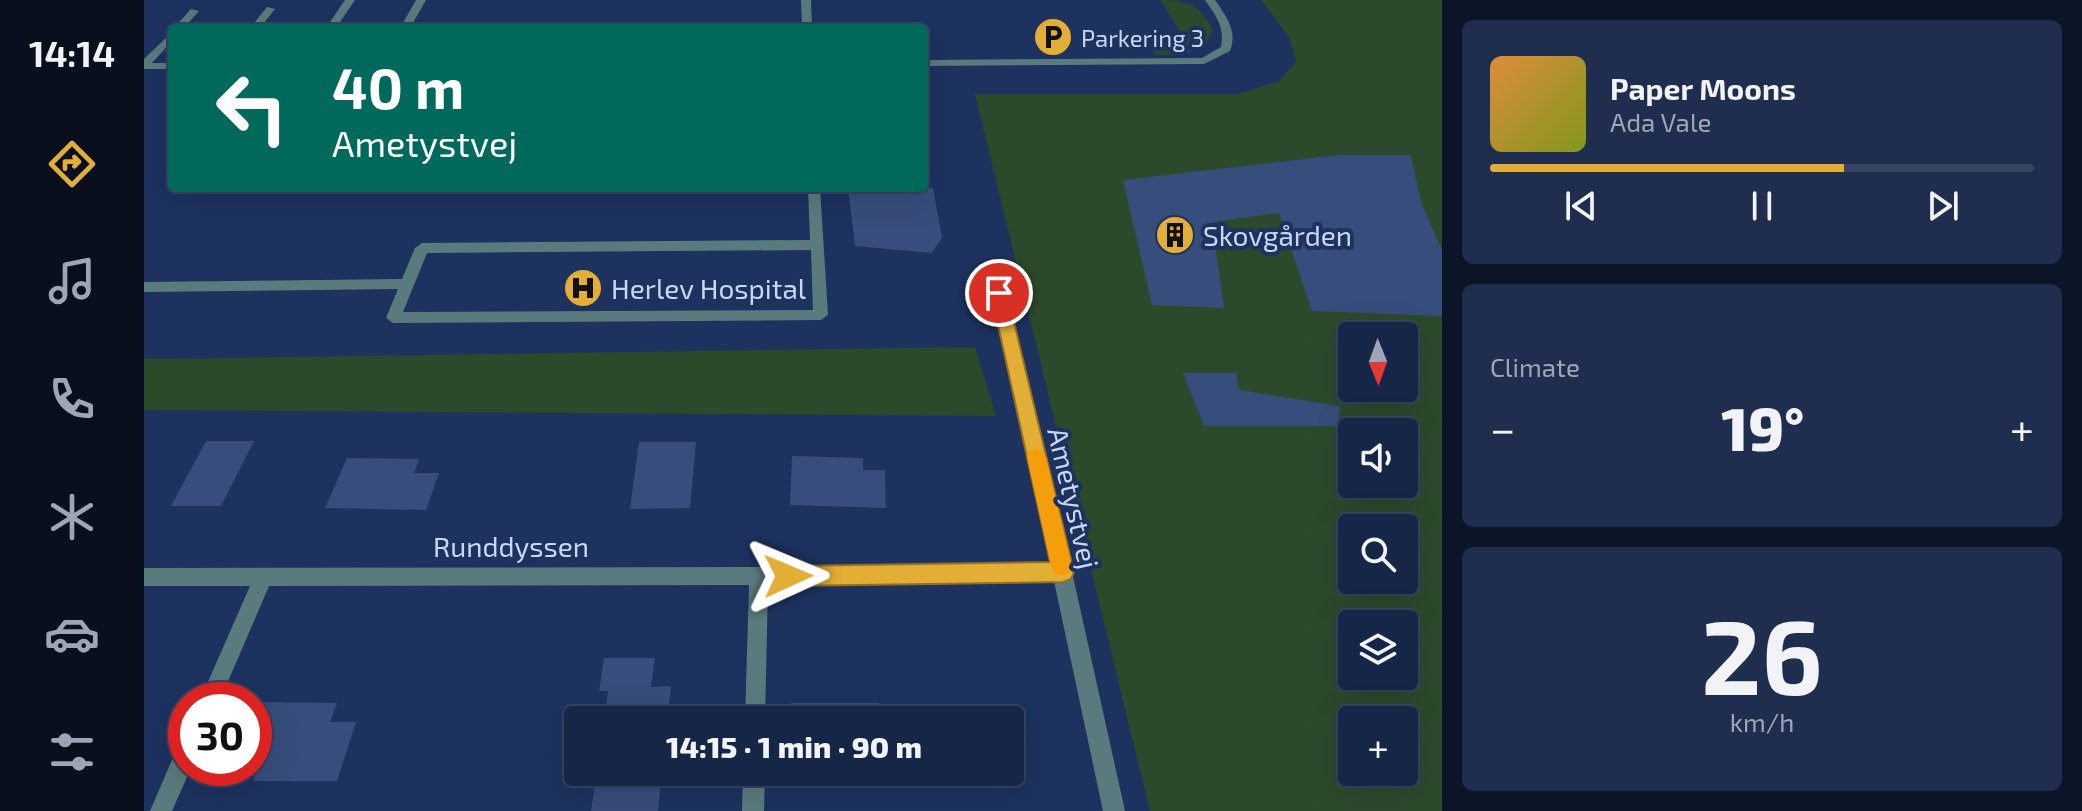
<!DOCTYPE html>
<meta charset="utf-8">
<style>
:root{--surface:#162647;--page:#1f2e4e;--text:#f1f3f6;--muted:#9ea5b4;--line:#354360;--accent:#e3ae35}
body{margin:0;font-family:"Exo 2",sans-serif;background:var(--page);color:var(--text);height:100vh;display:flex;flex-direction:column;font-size:30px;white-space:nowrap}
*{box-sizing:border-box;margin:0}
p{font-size:26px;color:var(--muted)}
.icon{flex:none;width:44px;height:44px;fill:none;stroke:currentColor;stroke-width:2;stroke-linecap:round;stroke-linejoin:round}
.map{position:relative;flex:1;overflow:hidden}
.side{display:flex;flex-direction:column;gap:20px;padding:20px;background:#0c1527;width:640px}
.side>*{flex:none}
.banner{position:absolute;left:24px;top:24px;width:760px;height:168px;border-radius:8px;box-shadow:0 8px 32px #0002,0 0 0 2px var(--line);background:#00695c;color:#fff;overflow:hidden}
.needle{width:52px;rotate:179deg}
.tools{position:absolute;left:1194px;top:322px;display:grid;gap:16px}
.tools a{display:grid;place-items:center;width:80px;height:80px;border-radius:8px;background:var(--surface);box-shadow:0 8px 32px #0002,0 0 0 2px var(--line);font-size:40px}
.speed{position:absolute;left:24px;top:682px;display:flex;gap:16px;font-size:40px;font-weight:700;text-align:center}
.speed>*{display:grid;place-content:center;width:104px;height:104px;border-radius:50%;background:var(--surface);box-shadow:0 8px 32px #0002,0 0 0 2px var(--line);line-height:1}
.speed .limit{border:12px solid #d22;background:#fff;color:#111}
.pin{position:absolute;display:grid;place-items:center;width:68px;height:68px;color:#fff;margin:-34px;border:4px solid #fff;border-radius:50%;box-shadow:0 2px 8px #0007}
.me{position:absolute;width:88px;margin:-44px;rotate:89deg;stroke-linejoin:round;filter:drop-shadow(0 0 6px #0008)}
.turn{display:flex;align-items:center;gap:28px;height:168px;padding:0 32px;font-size:36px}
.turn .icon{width:104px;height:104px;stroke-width:2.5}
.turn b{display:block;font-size:56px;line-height:68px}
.big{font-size:60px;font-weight:800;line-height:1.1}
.side .widget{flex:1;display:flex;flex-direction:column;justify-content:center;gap:12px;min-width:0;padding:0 28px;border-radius:12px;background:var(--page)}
.side .dial{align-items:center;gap:0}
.dial b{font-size:104px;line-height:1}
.song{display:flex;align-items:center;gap:24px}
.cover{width:96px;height:96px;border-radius:12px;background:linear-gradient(135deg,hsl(30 70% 55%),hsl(70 70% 35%))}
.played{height:8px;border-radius:4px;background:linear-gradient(90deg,var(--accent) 65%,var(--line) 65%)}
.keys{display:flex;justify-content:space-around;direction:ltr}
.heat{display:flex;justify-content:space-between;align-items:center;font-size:44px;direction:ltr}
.trip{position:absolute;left:420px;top:706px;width:460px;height:80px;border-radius:8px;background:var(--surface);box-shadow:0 8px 32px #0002,0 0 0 2px var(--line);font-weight:800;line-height:80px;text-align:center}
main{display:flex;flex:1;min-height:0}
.dock{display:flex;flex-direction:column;width:144px;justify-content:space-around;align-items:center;background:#090f1c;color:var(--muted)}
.dock .icon{width:56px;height:56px}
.dock .current{color:var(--accent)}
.dock b{font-size:36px;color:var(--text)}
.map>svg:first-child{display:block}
.green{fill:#2d492c;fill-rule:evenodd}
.building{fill:#374d7b}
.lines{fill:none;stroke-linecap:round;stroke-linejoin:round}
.service{fill:#5a7b7e;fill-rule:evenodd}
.minor{fill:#5a7b7e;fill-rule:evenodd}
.route{fill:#e3ae35;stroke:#947122;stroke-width:2}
.slow{fill:#f59e0b}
.labels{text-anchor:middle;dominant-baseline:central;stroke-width:8;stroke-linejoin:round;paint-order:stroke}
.far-poi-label{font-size:24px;fill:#c9d7f3;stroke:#1d325f;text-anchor:start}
.poi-label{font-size:28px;fill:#c9d7f3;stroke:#1d325f;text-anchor:start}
.street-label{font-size:28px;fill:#c9d7f3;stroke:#1d325f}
</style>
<main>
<nav class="dock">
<b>14:14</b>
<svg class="icon current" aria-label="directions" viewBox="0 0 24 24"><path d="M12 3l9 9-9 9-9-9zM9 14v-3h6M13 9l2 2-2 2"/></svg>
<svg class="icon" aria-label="music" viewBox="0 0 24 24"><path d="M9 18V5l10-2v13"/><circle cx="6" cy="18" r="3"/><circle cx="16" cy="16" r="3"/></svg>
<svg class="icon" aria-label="phone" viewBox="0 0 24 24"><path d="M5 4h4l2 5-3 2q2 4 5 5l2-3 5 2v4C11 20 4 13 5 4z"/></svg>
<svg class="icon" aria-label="climate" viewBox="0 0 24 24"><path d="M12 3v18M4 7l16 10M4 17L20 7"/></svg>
<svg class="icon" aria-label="car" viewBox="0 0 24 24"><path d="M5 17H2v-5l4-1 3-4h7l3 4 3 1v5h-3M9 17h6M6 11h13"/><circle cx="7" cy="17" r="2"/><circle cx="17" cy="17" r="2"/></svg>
<svg class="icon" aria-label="filters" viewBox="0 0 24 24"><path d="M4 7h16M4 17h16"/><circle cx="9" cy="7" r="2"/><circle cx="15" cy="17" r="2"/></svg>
</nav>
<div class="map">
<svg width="1298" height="811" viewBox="0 0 1298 811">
<rect width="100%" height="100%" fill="#1d325f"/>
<g class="green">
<path d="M1017,0C1045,0 1055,5 1069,29L1060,47L1036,55H1011L1007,46H1044Z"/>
<path d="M1117,0H1298V811H1006L831,94H1095L1135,81L1152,62L1145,37ZM1208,336H1260V388H1208ZM1208,432H1260V484H1208ZM1208,528H1260V580H1208ZM1208,624H1260V676H1208ZM1208,720H1260V772H1208Z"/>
<polygon points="831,347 852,416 0,410 0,359"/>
</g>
<g class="building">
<polygon points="1195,155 1267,155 1277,202 1298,250 1298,316 1168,311 1135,213 1068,222 1080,308 1008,305 979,180"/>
<polygon points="704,188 789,188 798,238 788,253 711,246"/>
<polygon points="1039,373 1092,373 1095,390 1196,406 1194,426 1060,426"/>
<polygon points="62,441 110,441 77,506 27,506"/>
<polygon points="495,442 552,442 546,508 486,509"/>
<polygon points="648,456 719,458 719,470 741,470 742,508 646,505"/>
<polygon points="203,458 275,459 270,473 295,473 282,510 181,508"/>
<polygon points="460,658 511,658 507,687 527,686 523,720 460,720 464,691 455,691"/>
<polygon points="110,702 193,703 186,722 212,722 193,781 110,781"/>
<polygon points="647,703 735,703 736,720 647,720"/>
<polygon points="453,772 518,772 514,811 447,811"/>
<polygon points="647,772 740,772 741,781 647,781"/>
</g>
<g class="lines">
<g class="service">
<polygon points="201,0 211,0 192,28 182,28"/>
<polygon points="272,0 282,0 266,28 256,28"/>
<polygon points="657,0 667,0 668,28 658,28"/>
<path d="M1061,0H1071C1082,16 1094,31 1086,51L1060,64L780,66V60L1058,58L1077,47C1081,28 1072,15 1061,0Z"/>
<polygon points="123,7 131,9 116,28 106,28"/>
<polygon points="47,9 55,11 40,28 30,28"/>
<polygon points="28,32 28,41 8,63 28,63 28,69 0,69 0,59"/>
<path d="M664,188H676L684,315L677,320L249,323L242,318L254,289L0,292V282L258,279L271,248L278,243L666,240ZM667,250L669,310L259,312L283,253Z"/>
</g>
<g class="minor">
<polygon points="855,288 862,293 928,572 981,811 959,811 910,581 624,585 621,720 601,720 605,585 125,586 76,700 56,700 106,586 0,586 0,568 615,567 906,563 848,293"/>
<polygon points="42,743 42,768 47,768 28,811 6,811 34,746"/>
<polygon points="599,772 621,772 620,811 598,811"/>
</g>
</g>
<polygon class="route" points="855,287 863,293 930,572 927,579 919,582 644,586 637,583 634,576 637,569 644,566 906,562 847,293"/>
<polygon class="slow" points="892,449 899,451 902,457 928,566 925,573 918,576 910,573 907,566 883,457 885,451"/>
<defs>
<g id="parking-disc" transform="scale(2)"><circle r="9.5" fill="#e3ae35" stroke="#1d325f"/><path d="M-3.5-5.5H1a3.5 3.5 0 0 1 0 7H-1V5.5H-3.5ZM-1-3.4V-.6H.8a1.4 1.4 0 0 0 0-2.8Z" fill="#111"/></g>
<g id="building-disc" transform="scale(2)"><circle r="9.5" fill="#e3ae35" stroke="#1d325f"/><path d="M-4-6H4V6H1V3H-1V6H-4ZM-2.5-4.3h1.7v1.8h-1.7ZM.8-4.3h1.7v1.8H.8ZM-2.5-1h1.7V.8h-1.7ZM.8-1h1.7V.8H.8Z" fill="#111"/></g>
<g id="hospital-disc" transform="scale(2)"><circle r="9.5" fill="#e3ae35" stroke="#1d325f"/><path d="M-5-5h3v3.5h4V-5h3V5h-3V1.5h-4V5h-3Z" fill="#111"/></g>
</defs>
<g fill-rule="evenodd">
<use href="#parking-disc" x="909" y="37"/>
<use href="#building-disc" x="1031" y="235"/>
<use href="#hospital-disc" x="439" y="288"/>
</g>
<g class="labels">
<g class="far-poi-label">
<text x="937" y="37">Parkering 3</text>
</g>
<g class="poi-label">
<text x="1059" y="235">Skovgården</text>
<text x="467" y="288">Herlev Hospital</text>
</g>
<g class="street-label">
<text transform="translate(930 498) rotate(77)">Ametystvej</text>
<text x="367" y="546">Runddyssen</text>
</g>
</g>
</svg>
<div class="tools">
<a><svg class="needle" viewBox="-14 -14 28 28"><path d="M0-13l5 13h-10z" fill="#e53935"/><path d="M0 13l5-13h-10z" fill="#9ea5b4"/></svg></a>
<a><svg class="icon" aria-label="sound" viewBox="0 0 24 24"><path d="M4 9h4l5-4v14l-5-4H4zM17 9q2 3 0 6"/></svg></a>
<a><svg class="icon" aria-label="search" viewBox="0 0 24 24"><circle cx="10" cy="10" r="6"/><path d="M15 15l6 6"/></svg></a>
<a><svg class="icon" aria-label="layers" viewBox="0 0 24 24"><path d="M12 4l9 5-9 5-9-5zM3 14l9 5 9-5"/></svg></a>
<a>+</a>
</div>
<div class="speed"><div class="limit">30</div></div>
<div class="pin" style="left:855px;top:293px;background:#d93025"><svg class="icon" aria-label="arrive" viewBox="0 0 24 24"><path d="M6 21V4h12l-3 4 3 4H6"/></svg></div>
<svg class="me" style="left:644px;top:576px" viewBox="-20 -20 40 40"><path d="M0-17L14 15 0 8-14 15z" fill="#e3ae35" stroke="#fff" stroke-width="4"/></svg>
<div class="trip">14:15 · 1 min · 90 m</div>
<div class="banner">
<div class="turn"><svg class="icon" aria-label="left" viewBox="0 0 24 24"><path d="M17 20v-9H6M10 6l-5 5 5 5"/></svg><div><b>40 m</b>Ametystvej</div></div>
</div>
</div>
<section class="side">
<div class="widget">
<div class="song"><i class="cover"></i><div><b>Paper Moons</b><p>Ada Vale</p></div></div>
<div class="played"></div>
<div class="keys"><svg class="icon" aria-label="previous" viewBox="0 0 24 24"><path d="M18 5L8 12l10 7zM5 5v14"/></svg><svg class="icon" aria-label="pause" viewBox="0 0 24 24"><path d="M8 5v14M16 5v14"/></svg><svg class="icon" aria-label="next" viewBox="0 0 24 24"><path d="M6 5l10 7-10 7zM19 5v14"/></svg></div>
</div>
<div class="widget"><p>Climate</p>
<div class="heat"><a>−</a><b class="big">19°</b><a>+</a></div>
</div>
<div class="widget dial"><b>26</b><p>km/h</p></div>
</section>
</main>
